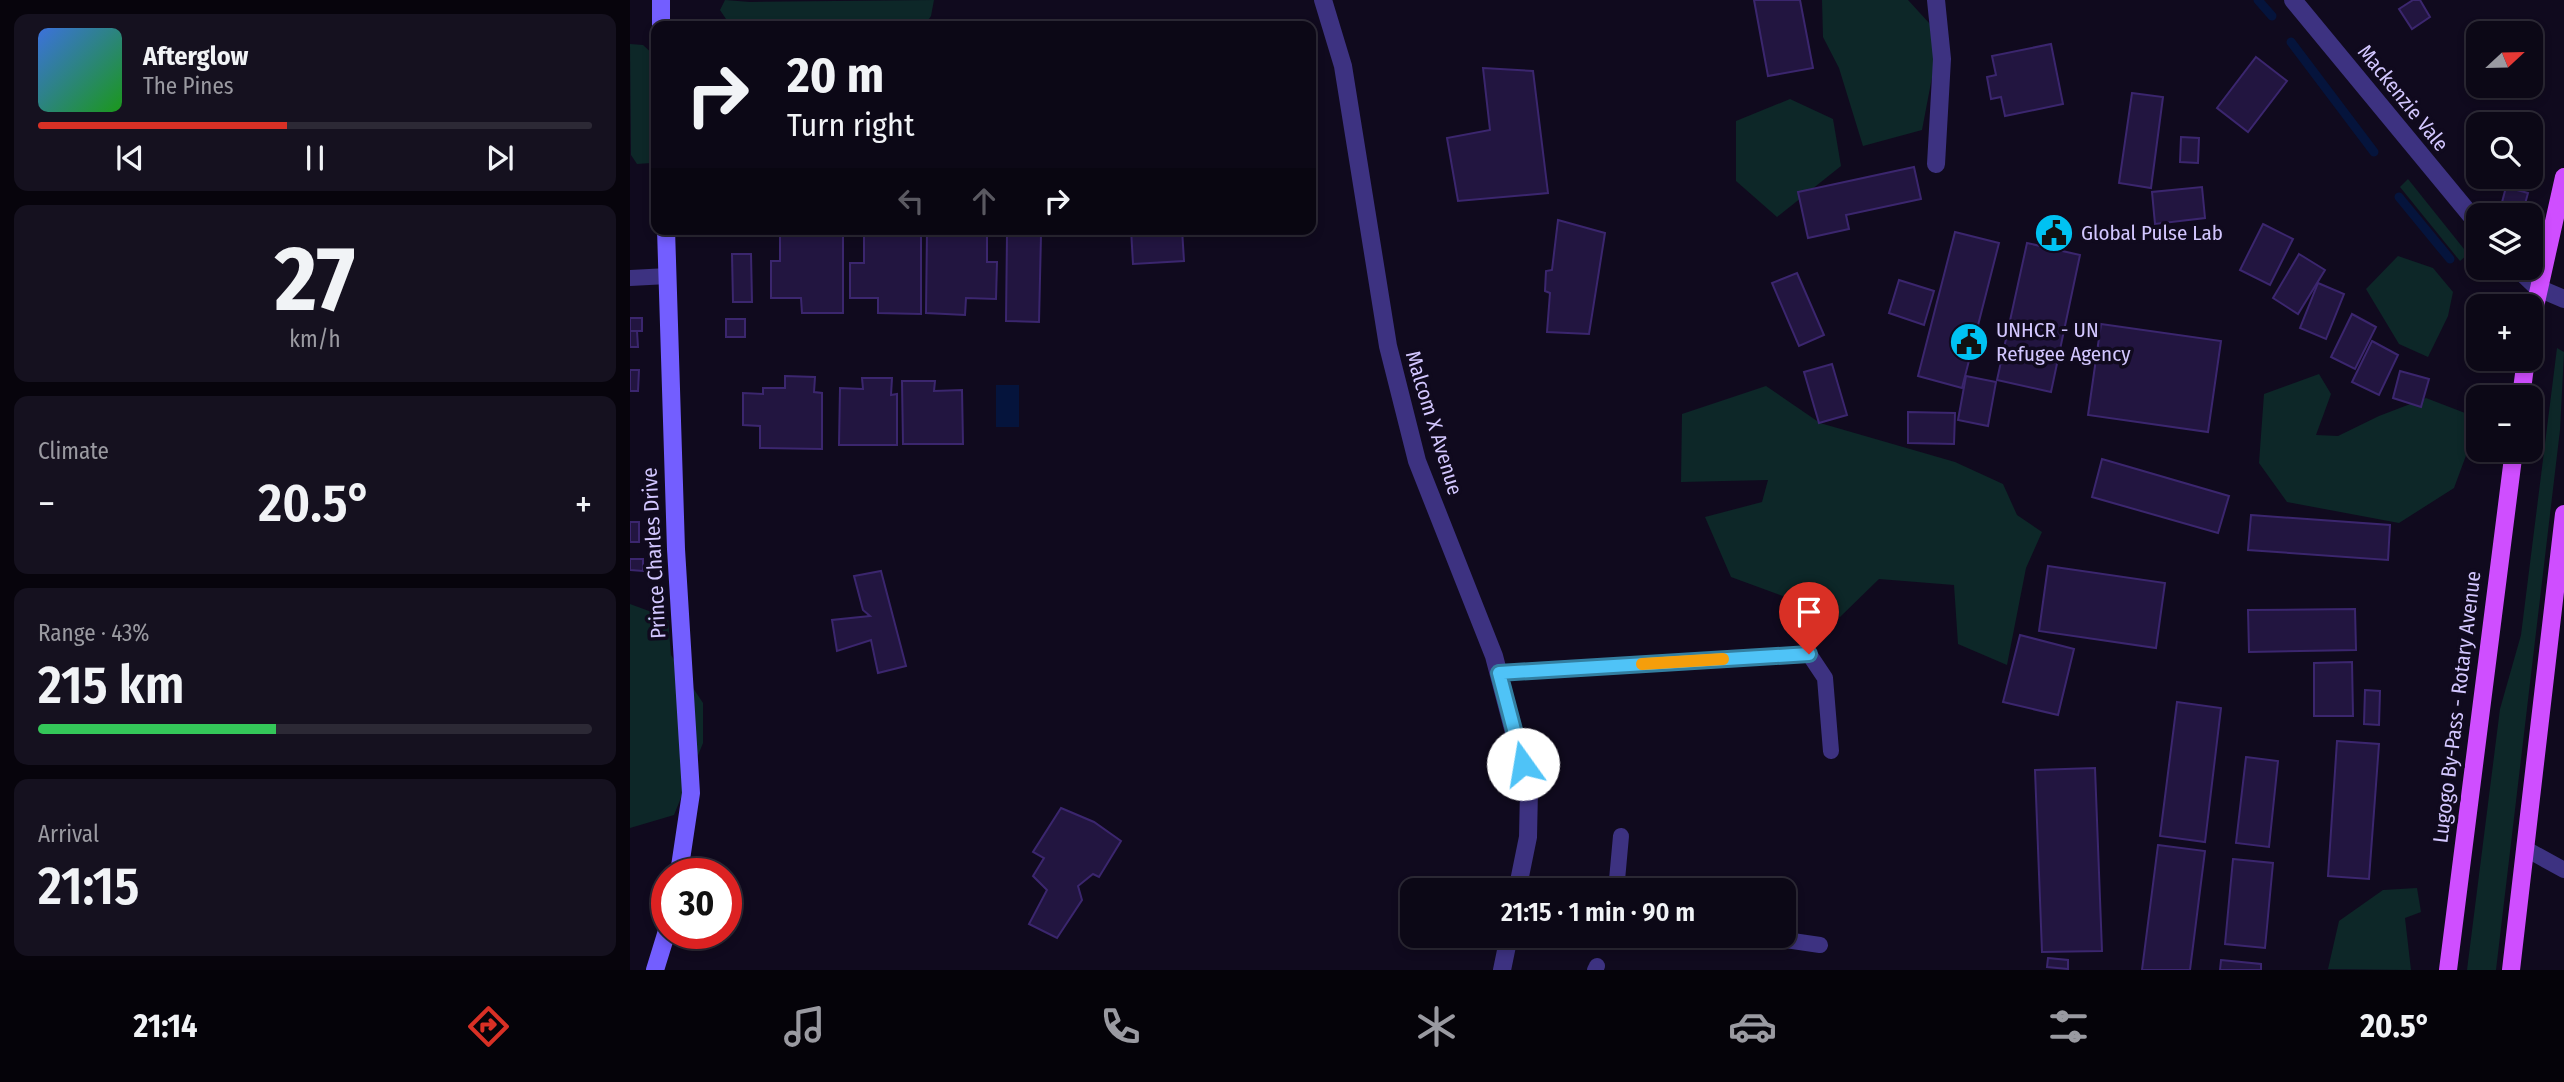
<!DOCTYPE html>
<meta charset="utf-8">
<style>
:root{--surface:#0c0816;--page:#15111f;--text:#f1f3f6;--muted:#9a9aa1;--line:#2c2935;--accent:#d93025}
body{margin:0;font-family:"Fira Sans Condensed",sans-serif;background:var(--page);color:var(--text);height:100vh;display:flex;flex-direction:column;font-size:26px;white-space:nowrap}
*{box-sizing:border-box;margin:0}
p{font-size:23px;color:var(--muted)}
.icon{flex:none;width:38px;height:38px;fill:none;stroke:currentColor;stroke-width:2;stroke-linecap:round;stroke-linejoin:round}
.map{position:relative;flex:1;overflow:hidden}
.sheet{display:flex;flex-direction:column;gap:14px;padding:14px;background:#07040c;width:630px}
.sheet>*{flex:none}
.guide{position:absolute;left:21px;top:21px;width:665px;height:214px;border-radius:14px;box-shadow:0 4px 10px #0003,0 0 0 2px var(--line);background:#0c0816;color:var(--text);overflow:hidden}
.needle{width:46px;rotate:68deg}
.controls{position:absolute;left:1836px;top:21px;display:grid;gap:14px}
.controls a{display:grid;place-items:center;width:77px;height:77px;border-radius:14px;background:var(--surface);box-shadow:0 4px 10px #0003,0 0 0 2px var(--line);font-size:35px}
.speed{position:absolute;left:21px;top:858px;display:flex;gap:14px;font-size:35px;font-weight:700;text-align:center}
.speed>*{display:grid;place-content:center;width:91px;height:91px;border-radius:50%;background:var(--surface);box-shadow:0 4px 10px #0003,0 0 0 2px var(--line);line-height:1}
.speed .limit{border:10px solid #d22;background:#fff;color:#111}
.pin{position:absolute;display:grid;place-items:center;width:60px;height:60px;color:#fff;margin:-72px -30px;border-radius:50% 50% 50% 0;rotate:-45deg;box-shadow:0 0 7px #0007}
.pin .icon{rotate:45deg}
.me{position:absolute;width:77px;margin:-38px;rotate:347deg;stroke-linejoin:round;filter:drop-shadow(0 0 5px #0008)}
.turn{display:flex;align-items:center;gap:24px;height:147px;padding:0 21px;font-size:32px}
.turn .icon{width:91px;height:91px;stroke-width:2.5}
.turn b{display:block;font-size:49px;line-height:60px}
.lanes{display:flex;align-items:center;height:66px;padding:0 21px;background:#0003;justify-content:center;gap:35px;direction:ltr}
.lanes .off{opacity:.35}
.big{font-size:52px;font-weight:600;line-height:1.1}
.sheet .tile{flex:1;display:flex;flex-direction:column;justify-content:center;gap:10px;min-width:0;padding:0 24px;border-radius:14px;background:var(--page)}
.sheet .dial{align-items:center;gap:0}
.dial b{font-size:91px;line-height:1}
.song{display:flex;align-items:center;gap:21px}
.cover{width:84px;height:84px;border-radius:10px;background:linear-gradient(135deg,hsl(220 70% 55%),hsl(120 70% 35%))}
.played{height:7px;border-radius:4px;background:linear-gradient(90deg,var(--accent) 45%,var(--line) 45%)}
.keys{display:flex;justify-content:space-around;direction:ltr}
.heat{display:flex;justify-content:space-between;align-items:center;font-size:38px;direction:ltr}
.charge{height:10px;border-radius:5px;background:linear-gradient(90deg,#34c759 43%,var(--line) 0)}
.trip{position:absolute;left:770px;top:878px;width:396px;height:70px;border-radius:14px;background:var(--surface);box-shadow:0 4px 10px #0003,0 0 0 2px var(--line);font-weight:600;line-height:70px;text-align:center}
.tab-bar{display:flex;height:112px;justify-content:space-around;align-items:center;background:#050309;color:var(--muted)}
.tab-bar .icon{width:49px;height:49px}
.tab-bar .selected{color:var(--accent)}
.tab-bar b{font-size:32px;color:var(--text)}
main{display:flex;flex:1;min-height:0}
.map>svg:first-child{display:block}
.green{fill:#0d2728}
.water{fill:#05143c}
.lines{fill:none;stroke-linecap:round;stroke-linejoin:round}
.stream{stroke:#05143c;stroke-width:9}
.building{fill:#221540;stroke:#3b266e;stroke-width:2}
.lane{stroke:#3d3281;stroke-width:16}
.street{stroke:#3d3281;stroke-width:18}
.secondary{stroke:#735eff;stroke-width:18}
.primary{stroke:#cf4eff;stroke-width:18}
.route-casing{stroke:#337fa1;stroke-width:18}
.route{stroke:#4fc3f7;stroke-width:12}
.slow{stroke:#f59e0b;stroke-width:12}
.labels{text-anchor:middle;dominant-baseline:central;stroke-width:7;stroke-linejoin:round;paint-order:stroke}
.street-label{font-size:21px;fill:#d3c7ff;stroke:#100a1e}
.poi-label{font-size:21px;fill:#d3c7ff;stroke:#100a1e;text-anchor:start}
</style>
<main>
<section class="sheet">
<div class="tile">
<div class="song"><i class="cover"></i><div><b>Afterglow</b><p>The Pines</p></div></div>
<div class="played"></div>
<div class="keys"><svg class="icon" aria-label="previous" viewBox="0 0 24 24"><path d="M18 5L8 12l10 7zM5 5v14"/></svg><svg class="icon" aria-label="pause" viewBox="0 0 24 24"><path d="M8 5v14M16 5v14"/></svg><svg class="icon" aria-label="next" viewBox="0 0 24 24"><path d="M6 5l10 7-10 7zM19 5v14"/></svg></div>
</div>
<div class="tile dial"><b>27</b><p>km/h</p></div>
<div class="tile"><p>Climate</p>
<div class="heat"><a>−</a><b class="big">20.5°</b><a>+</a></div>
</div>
<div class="tile"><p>Range · 43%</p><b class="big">215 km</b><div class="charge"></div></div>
<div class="tile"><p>Arrival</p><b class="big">21:15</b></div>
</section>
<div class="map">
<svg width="1934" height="970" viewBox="0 0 1934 970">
<rect width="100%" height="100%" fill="#100a1e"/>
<g class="green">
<polygon points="95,0 120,2 304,0 301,16 294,26 111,26 98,22 90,10"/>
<polygon points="1192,0 1278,0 1310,35 1292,130 1233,146 1209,68 1193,37"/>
<polygon points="0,44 13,45 26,57 26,151 21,163 7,164 1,155"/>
<polygon points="1160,99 1203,119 1211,166 1147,217 1106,181 1106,121"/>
<polygon points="1778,179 1838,254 1830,261 1770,187"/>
<polygon points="1768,256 1803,268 1823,292 1818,316 1798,357 1769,344 1736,289"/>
<polygon points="1927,348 1934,352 1930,430 1866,970 1837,970 1870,709 1891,635"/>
<polygon points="1689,374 1701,394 1686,435 1708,436 1749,416 1796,398 1835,413 1841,442 1824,488 1769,523 1657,502 1629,463 1634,394"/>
<polygon points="1136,386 1190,423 1325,462 1373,484 1387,515 1412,532 1396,568 1377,665 1328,644 1324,585 1249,579 1210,617 1101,577 1075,517 1132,502 1138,480 1051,482 1052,414"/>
<polygon points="0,604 38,618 41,655 73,703 73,743 44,815 0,828"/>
<polygon points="1787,888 1791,912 1775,918 1781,970 1698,969 1709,921 1753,890"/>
</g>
<rect class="water" x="366" y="385" width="23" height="42"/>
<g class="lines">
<g class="stream">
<polyline points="1628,0 1642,16"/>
<polyline points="1661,42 1744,152"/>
<polyline points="1769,197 1820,259"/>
</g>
</g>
<g class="building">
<polygon points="1124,0 1170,0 1183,68 1138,76"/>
<polygon points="1783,0 1790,0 1800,17 1782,29 1769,9"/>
<polygon points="1421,44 1433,104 1375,116 1371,97 1361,99 1357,77 1366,75 1362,56"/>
<polygon points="1626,57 1657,81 1618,132 1587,108"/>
<polygon points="853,68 903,71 918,193 828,201 817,138 860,130"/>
<polygon points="1502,93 1533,97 1521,188 1489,183"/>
<polygon points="1551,137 1569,138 1568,163 1550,162"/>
<polygon points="1284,167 1291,199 1216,215 1219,229 1178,238 1168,192"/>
<polygon points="1572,187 1575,218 1525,224 1522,192"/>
<polygon points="1876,187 1898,193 1892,215 1870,210"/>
<polygon points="928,220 975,233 959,334 917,332 920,293 915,291 916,271 922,270"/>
<polygon points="1633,224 1663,239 1640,285 1610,270"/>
<polygon points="234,229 291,229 291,314 248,313 248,298 220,298 220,263 234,263"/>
<polygon points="501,229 552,229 554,261 503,264"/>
<polygon points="150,230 213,230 213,313 172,313 171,298 141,298 141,261 150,261"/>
<polygon points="297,230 357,232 357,262 367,262 366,299 336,298 335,315 296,313"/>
<polygon points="1325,232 1369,243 1332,388 1288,376"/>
<polygon points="377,234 411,235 409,322 376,321"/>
<polygon points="1397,243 1450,255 1421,392 1367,380"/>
<polygon points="102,254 121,254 122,302 103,302"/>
<polygon points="1669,254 1695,270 1668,314 1643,298"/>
<polygon points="1167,273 1194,335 1169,346 1142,283"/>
<polygon points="1269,280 1304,291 1294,325 1259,313"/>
<polygon points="1688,283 1714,294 1696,339 1670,328"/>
<polygon points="1722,314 1746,327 1725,369 1701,357"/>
<rect x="0" y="318" width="12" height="13"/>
<rect x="96" y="319" width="19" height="18"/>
<polygon points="1471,324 1591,341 1578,432 1458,415"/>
<polygon points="0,331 7,331 8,347 0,347"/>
<polygon points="1742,341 1768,355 1749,395 1722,382"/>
<polygon points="1202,364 1217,415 1189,423 1174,372"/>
<polygon points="0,370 9,370 8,391 0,391"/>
<polygon points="1770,371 1799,379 1791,407 1763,398"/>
<polygon points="155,376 185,377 184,392 192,393 192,449 130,448 130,426 113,425 113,393 133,394 133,388 155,388"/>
<polygon points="1336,376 1366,382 1358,426 1328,420"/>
<polygon points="232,378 262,378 261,395 267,394 267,445 209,445 210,388 233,389"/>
<polygon points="272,381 305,381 304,391 332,390 333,444 273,444"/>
<polygon points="1278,412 1325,413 1324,444 1278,443"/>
<polygon points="1472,459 1599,496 1588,533 1462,497"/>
<polygon points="1621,515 1760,525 1758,560 1618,550"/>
<rect x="0" y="522" width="9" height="20"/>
<polygon points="0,559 13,559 13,571 0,570"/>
<polygon points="1418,566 1535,583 1526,648 1409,631"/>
<polygon points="251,571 276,666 248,673 241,640 207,651 202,620 240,616 233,610 224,576"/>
<polygon points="1725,609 1726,650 1619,652 1618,610"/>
<polygon points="1390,635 1444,649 1428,715 1373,702"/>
<polygon points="1722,662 1723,716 1684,716 1684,663"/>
<polygon points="1735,690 1750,691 1749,725 1734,724"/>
<polygon points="1547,702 1591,708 1575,842 1530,836"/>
<polygon points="1707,741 1749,744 1739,879 1698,876"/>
<polygon points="1616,757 1648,761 1639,847 1606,843"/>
<polygon points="1465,768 1472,951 1412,952 1405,770"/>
<polygon points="431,808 464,822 491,841 469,877 463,874 448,886 452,900 427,938 399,924 417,890 403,876 414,858 403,852"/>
<polygon points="1528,845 1575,851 1560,970 1512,970"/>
<polygon points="1603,859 1643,863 1635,948 1595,944"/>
<polygon points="1418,958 1438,960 1438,969 1417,967"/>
<polygon points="1591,960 1631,964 1631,970 1590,970"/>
</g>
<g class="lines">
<g class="lane">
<polyline points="0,278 38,276"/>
<polyline points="869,673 1179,654 1195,678 1201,751"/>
<polyline points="1896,849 1934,870"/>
<polyline points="986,891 991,836"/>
<polyline points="1128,936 1190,945"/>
<polyline points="965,970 967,966"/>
</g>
<g class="street">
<polyline points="693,0 713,66 758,346 787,461 864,656 899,790 898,837 887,891"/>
<polyline points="1663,0 1848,224"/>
<polyline points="1306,164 1312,59 1306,0"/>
<polyline points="1887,268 1908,288 1934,299"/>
<polyline points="872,970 879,936"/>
</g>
<g class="secondary">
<polyline points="31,0 31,26"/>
<polyline points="36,229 46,549 61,793 49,873"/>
<polyline points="25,970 37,931"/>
</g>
<g class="primary">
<polyline points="1900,329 1934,177"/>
<polyline points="1891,397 1896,359"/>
<polyline points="1818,970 1884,450"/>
<polyline points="1881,970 1934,514"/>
</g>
</g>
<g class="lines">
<g class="route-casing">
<polyline id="route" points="893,764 869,673 1179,654"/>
</g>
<use href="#route" class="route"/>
<polyline class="slow" points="1012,664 1093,659"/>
</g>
<defs>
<g id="civic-disc" transform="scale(2.0125)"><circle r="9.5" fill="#00c2f2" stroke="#100a1e"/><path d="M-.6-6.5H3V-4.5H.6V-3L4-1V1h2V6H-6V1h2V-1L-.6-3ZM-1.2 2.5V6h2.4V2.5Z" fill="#111"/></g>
</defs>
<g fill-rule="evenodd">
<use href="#civic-disc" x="1424" y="233"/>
<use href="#civic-disc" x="1339" y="342"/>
</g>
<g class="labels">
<g class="street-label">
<text transform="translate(1773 98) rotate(51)">Mackenzie Vale</text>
<text transform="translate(804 423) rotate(73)">Malcom X Avenue</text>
<text transform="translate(24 553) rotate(-93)">Prince Charles Drive</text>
<text transform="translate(1827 707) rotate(-83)">Lugogo By-Pass - Rotary Avenue</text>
</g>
<g class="poi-label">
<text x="1451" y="233">Global Pulse Lab</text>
<text x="1366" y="330">UNHCR - UN<tspan x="1366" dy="24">Refugee Agency</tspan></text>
</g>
</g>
</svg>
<div class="controls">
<a><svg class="needle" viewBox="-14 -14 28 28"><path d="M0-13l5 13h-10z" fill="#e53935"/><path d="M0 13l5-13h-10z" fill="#9a9aa1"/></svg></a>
<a><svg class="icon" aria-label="search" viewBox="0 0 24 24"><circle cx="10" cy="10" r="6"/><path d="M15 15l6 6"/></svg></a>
<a><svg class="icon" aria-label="layers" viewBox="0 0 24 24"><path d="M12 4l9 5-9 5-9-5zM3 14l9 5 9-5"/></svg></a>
<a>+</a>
<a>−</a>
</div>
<div class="speed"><div class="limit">30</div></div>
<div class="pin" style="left:1179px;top:654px;background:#d93025"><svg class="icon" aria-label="arrive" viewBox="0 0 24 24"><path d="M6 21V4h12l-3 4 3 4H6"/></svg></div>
<svg class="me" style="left:893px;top:764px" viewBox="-20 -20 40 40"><circle r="19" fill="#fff"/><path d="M0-13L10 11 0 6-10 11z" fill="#4fc3f7"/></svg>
<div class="trip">21:15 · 1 min · 90 m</div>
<div class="guide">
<div class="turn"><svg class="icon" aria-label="right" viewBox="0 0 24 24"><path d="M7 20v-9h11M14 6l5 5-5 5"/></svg><div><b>20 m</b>Turn right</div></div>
<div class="lanes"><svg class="icon off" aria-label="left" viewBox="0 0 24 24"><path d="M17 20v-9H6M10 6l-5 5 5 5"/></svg><svg class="icon off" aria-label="ahead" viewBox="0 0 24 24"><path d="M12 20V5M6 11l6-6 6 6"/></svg><svg class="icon" aria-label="right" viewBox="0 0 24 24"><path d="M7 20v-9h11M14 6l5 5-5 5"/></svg></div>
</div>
</div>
</main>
<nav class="tab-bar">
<b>21:14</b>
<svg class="icon selected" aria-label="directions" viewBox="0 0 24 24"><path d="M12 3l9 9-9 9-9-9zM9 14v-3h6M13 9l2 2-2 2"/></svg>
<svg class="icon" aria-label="music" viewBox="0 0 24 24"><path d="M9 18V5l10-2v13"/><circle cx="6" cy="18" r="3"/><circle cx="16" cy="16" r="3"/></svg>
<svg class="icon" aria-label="phone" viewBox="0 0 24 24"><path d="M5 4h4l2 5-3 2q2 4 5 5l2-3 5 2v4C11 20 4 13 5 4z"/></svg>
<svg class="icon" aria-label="climate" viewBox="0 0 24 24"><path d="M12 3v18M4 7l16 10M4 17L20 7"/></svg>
<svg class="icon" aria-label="car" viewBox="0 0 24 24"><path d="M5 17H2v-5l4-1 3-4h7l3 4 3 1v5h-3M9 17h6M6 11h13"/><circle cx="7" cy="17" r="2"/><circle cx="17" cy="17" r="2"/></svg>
<svg class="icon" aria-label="filters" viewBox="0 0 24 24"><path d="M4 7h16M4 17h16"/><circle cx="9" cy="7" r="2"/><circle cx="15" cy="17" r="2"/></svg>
<b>20.5°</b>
</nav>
